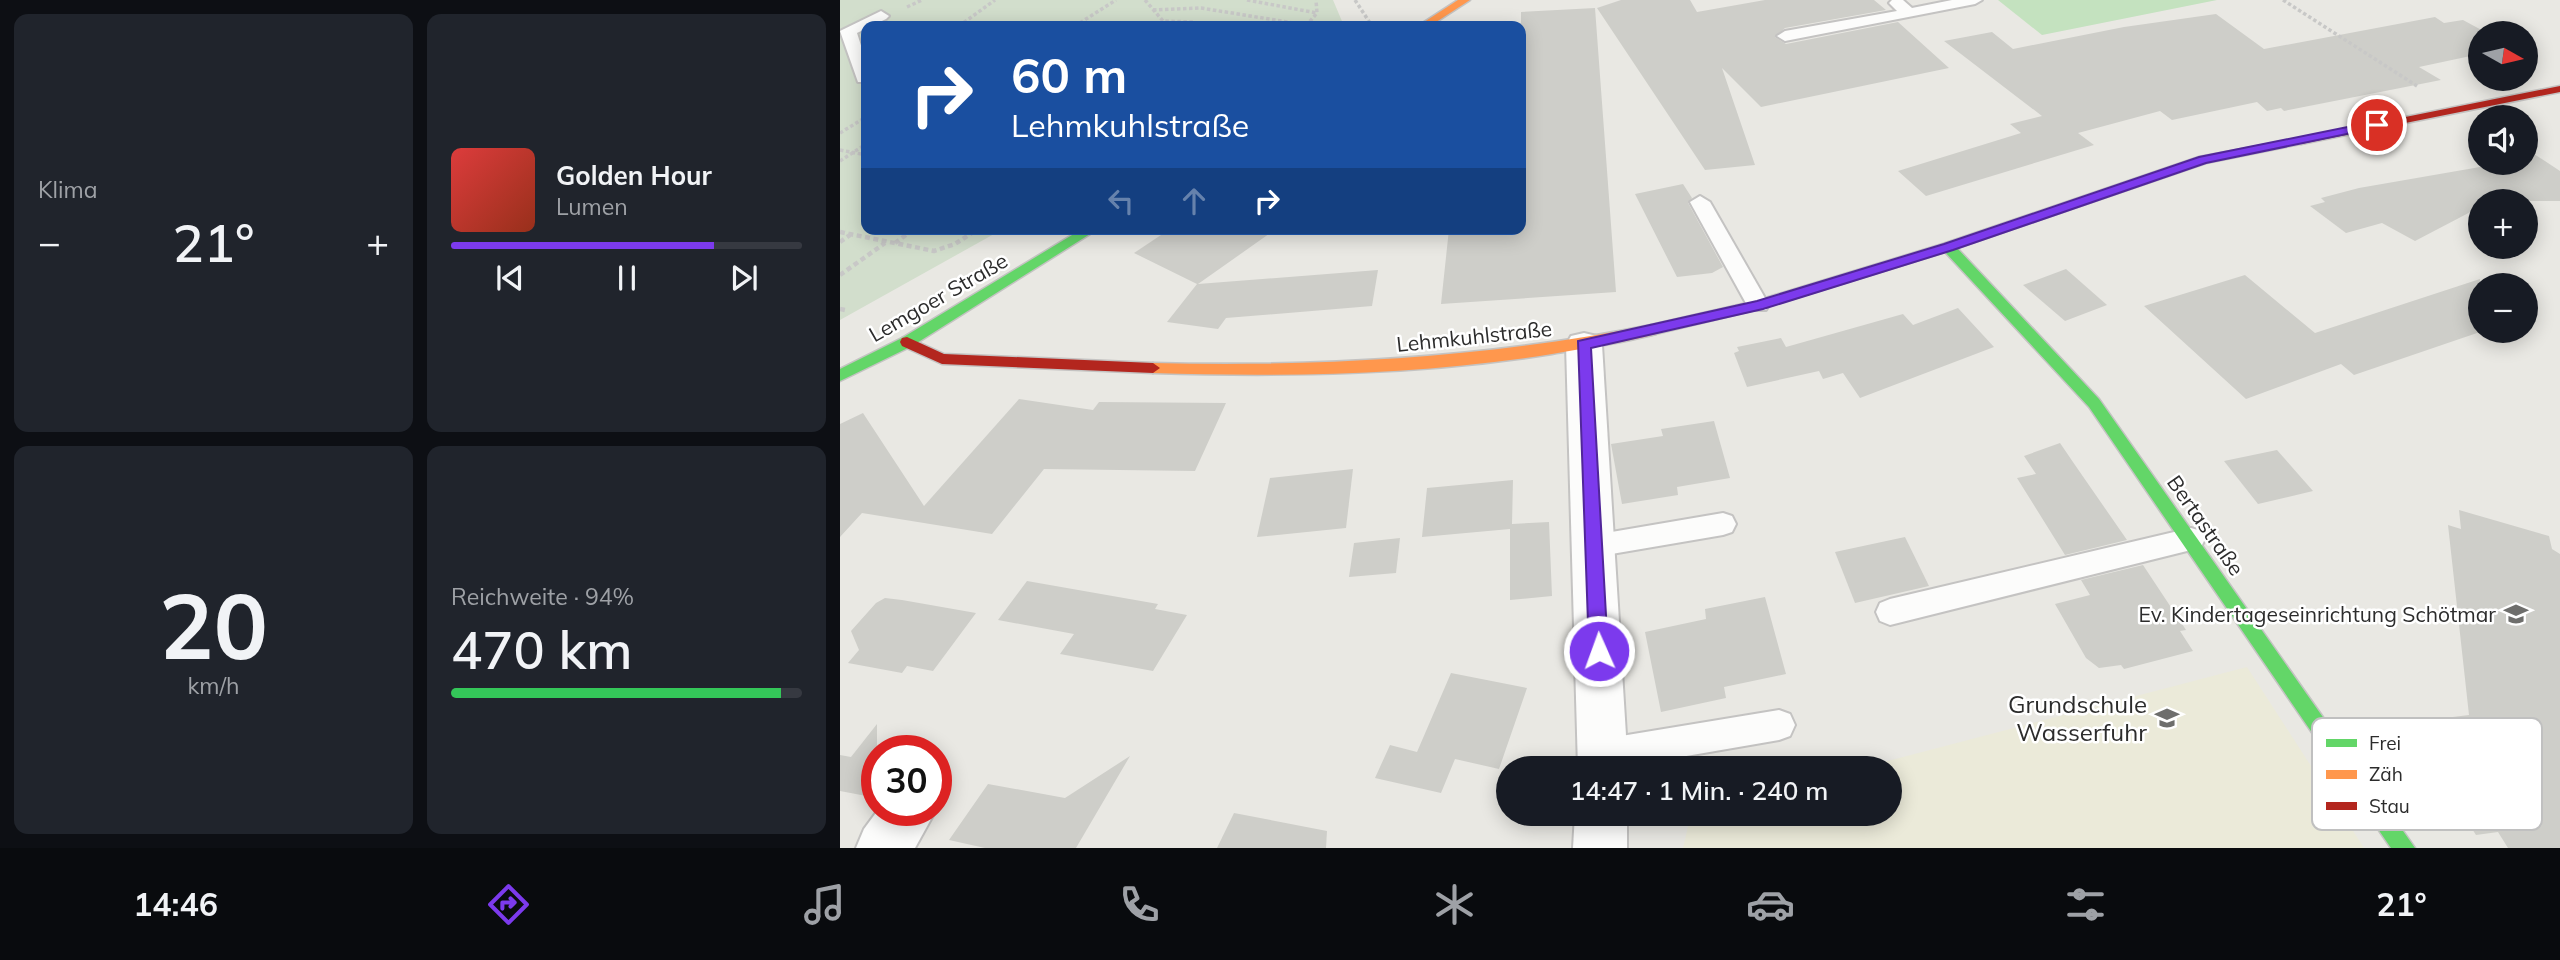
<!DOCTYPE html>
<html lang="de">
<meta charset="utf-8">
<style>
:root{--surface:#171b24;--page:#20242c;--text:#f1f3f6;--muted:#9ea1a6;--line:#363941;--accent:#7c3aed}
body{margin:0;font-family:Mulish,sans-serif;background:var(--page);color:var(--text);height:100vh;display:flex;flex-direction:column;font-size:26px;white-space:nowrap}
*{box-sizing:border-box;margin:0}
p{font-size:23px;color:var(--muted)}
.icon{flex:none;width:38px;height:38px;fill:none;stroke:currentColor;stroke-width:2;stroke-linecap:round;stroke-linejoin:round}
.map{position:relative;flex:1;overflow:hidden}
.sheet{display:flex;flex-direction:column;gap:14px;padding:14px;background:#0d0f14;width:840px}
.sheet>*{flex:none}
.banner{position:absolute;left:21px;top:21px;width:665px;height:214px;border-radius:14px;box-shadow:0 4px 18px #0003;background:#1a4fa0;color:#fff;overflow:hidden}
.needle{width:46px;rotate:98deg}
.fabs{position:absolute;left:1628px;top:21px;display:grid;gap:14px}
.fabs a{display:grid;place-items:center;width:70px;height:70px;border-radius:50%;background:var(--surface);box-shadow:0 4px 18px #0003;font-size:35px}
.speed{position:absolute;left:21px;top:735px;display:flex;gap:14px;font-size:35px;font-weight:700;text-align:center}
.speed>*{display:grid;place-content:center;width:91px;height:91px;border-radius:50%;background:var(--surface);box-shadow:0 4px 18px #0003;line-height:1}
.speed .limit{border:10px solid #d22;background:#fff;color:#111}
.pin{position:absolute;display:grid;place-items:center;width:60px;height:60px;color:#fff;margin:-30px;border:4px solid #fff;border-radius:50%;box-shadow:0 2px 7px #0007}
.me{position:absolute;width:77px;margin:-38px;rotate:358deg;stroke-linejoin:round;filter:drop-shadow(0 0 5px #0008)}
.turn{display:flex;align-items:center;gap:24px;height:147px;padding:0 35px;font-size:32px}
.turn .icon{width:91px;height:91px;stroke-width:2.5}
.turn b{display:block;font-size:49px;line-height:60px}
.lanes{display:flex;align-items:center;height:66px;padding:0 35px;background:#0003;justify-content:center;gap:35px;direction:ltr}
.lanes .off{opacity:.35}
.big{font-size:52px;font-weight:600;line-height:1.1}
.sheet .tile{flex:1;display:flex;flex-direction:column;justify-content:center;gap:10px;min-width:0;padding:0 24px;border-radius:14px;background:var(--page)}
.sheet .dial{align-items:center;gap:0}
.dial b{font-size:91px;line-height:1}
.song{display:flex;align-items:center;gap:21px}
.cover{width:84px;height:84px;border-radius:10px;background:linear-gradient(135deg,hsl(0 70% 55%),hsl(10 70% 35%))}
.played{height:7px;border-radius:4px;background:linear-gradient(90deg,var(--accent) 75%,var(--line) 75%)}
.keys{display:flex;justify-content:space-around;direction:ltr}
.heat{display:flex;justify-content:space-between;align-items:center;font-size:38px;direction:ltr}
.charge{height:10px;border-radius:5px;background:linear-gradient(90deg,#34c759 94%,var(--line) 0)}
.sheet .tiles{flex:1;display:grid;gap:14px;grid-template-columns:repeat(2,1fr)}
.trip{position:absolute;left:656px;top:756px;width:406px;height:70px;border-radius:35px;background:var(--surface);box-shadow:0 4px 18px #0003;font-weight:600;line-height:70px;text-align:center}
.menu{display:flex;height:112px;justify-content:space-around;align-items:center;background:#090b0e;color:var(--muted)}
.menu .icon{width:49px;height:49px}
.menu .current{color:var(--accent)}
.menu b{font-size:32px;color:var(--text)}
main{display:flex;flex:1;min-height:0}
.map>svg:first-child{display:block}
.education{fill:#ebead9}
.green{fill:#c4e2bf}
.cemetery{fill:#d2decc}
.building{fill:#cecec9}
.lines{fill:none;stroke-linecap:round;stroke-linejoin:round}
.lane-casing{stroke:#c4c3c2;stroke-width:4}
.street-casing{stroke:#c4c3c2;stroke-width:4}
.fast-casing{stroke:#c4c3c2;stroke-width:3}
.slow-casing{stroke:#c4c3c2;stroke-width:3}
.jam-casing{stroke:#c4c3c2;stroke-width:3}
.path-far1{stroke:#c8c8c7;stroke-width:3.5;stroke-dasharray:3.5 2.5;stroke-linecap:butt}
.path{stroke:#c8c8c7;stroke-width:4.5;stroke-dasharray:5 3.5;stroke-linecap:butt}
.lane{fill:#fcfcfb;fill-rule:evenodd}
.street{fill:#fcfcfb;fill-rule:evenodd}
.fast{fill:#63d668;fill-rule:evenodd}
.slow{fill:#ff974d;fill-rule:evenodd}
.jam{fill:#b3261e;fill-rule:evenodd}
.route{fill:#7c3aed;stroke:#51269a;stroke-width:2}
.labels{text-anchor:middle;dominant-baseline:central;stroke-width:5;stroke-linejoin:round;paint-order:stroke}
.street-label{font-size:21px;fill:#2c2c2c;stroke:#fff}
.poi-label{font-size:21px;fill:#2c2c2c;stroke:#fff;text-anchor:end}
.near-poi-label{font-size:24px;fill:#2c2c2c;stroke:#fff;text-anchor:end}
.key{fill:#fff;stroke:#c0c0c0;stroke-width:2}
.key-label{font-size:19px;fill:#2c2c2c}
</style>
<main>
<section class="sheet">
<div class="tiles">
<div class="tile"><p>Klima</p>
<div class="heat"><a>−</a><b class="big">21°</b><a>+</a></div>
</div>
<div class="tile">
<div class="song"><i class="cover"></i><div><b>Golden Hour</b><p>Lumen</p></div></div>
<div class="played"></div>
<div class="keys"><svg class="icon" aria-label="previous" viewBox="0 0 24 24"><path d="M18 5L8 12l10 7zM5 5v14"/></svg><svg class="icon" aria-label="pause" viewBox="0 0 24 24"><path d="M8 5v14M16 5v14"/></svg><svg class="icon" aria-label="next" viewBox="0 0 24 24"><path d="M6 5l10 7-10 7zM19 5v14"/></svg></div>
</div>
<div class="tile dial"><b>20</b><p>km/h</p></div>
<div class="tile"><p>Reichweite · 94%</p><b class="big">470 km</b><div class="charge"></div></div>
</div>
</section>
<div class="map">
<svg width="1720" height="848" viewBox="0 0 1720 848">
<rect width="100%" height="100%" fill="#e9e8e3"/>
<polygon class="education" points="1407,667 1524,848 843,848 851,814 1050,814 1050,768 1021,768"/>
<polygon class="green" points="1158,0 1377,0 1202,35"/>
<polygon class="cemetery" points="0,0 493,0 504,26 26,26 26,229 163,229 0,320"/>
<g class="building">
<polygon points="781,0 850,0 857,12 925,0 1034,0 1046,10 945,28 935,37 946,44 1058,22 1109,68 921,107 882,68 915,165 865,170 757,8"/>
<polygon points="755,8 776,292 601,304 609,229 681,229 681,12"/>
<polygon points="1376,14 1424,49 1595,17 1604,23 1623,20 1647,33 1640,33 1640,54 1579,67 1601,80 1444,111 1441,108 1427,111 1417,102 1332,120 1320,111 1238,133 1254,145 1086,196 1058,171 1181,133 1170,124 1202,116 1104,41 1152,32 1173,49 1284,27"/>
<polygon points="1685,148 1720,171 1720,201 1640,201 1640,207 1575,241 1542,223 1506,233 1470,206 1485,202 1481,198 1519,188 1663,163 1685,163"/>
<polygon points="843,184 852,198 848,203 883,267 872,273 837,277 795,194"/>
<polygon points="330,229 436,229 358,284 538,270 532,306 386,318 378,329 327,322 357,284 294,253"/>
<polygon points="1226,269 1267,305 1225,321 1183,285"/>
<polygon points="1405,275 1475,333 1640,279 1640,332 1514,375 1501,364 1406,399 1304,306"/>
<polygon points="1118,308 1154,347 1020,398 1003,373 983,379 979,371 907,387 894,353 899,351 897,347 941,338 946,347 1063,314 1073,325"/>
<polygon points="179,399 253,410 259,402 386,403 355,471 204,469 152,534 22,513 0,537 0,424 23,413 84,506"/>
<polygon points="874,421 890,478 837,487 838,495 782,504 771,444 823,436 821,429"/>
<polygon points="1220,443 1235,465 1287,540 1225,555 1177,478 1196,474 1184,456"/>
<polygon points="1437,450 1473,491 1418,504 1384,461"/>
<polygon points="513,469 506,528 417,537 430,478"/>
<polygon points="673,480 672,524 709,522 712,596 670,600 670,529 582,537 587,488"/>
<polygon points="1619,510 1709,536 1712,549 1720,554 1720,848 1668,848 1658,832 1636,835 1564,723 1629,715 1608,525 1621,529"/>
<polygon points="1065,537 1089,586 1015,603 995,552"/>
<polygon points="560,538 556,573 509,577 514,543"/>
<polygon points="1303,565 1346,630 1340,631 1353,651 1284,669 1281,665 1259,668 1246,658 1215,604 1250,595 1241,580"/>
<polygon points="187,581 318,604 315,609 347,615 313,671 220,654 234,634 158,620"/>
<polygon points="925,597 946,674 884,687 886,698 821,712 805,632 866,619 865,609"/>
<polygon points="45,598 62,600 136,613 93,671 67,666 62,673 8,663 19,650 11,631 36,603"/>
<polygon points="611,673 687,688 659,769 615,759 601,793 535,778 550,745 577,752"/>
<polygon points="37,724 37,798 0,791 0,755 11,757"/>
<polygon points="290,756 236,848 145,848 109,840 148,784 225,798"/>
<polygon points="394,813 487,831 486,848 377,848"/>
</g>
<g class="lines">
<g class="lane-casing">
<g id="lane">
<polygon points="1052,0 1063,0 1072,8 1112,0 1142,0 1135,4 945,41 937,36 945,31 1057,11 1049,3"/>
<polygon points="41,11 49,16 46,19 17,33 26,61 26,82 18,82 0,31"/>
<polygon points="860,196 870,202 929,305 926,310 910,310 907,305 850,202"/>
<polygon points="883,513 892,516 896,524 892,532 883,535 754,557 744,554 740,546 744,538 754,535"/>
<polygon points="1351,528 1361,531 1365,539 1361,547 1351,550 1050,625 1040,621 1036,612 1040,603 1050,599"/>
<polygon points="939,710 950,714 955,725 950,736 939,740 777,768 752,766 747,755 752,744 763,739"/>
</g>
</g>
<g class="street-casing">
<g id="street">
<polygon points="744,333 757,336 762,345 788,768 738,768 726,345 731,336"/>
<polygon points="38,810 96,810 75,848 16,848 24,829"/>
<polygon points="735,814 787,814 787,848 733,848"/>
</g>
</g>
<g class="fast-casing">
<g id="fast">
<polygon points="1461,138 1467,141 1465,143 1366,163 1117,248 1259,399 1575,848 1551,848 1249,407 1105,252 923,308 811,335 804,330 811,325 916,301 1103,244 1359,157"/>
<polygon points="242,229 258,229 72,346 0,381 0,369 62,338"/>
</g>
</g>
<g class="slow-casing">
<g id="slow">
<polygon points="618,0 630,0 590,26 578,26"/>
<path d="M811,325L818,330L816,334C782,343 746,348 712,354C580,375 446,377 313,373L306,368L313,363C481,367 646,358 811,325Z"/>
</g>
</g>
<g class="jam-casing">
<g id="jam">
<polygon points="1720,86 1720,92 1461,144 1455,141 1461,138"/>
<polygon points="67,337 104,354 313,363 320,368 313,373 102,364 62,346 60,342 62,338"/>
</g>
</g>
<g class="path-far1">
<polyline points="305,0 323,21 353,22 363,26"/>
<polyline points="407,0 477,13"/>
<polyline points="515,0 532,26"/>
<polyline points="1443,0 1577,86"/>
<polyline points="67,7 82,0"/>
<polyline points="313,10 361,8 466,25"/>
<polyline points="119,26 155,0"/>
<polyline points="235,26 276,0"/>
<polyline points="466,26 477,13 476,0"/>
<polyline points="0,133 26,117"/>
<polyline points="0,150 26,155"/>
<polyline points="0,161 26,144"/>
</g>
<g class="path">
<polyline points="0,232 94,251 115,244 138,229"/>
<polyline points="0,242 10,235"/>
<polyline points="55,243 74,229"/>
<polyline points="0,275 45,243"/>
<polyline points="0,309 5,310"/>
</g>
<use href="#lane" class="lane"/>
<use href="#street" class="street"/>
<use href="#fast" class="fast"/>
<use href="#slow" class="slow"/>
<use href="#jam" class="jam"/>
</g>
<polygon class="route" points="1537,121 1541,122 1541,127 1366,163 1113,250 923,309 751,348 768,651 765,657 759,660 752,657 749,651 738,341 917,301 1104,244 1359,157"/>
<defs>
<g id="school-bare" transform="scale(1.89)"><path d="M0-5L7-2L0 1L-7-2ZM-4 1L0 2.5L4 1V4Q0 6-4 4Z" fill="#6e6e6c" stroke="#fff" stroke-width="2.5" paint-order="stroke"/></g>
</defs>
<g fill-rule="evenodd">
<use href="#school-bare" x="1676" y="614"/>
<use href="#school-bare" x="1327" y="718"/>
</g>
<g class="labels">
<g class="street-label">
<text transform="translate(98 297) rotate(-30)">Lemgoer Straße</text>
<text transform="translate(634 336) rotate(-6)">Lehmkuhlstraße</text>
<text transform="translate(1366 525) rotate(55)">Bertastraße</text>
</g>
<g class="poi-label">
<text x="1656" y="614">Ev. Kindertageseinrichtung Schötmar</text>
</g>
<g class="near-poi-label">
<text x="1307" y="704">Grundschule<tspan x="1307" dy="28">Wasserfuhr</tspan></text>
</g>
</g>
<rect x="1472" y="718" width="230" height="112" rx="10" class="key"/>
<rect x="1486" y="739" width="31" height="8" fill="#63d668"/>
<rect x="1486" y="770" width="31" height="9" fill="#ff974d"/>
<rect x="1486" y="802" width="31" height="8" fill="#b3261e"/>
<g class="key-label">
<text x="1529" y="750">Frei</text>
<text x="1529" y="781">Zäh</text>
<text x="1529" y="813">Stau</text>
</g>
</svg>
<div class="fabs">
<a><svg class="needle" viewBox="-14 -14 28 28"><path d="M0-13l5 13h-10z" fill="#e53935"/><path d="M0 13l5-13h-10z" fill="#9ea1a6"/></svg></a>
<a><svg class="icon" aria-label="sound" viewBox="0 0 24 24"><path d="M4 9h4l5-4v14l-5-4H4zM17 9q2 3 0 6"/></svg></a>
<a>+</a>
<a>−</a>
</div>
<div class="speed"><div class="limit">30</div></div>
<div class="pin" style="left:1537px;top:125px;background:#d93025"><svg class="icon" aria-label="arrive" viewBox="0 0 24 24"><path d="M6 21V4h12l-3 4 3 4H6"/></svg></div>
<svg class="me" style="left:759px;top:651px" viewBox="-20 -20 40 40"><circle r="17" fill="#7c3aed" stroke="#fff" stroke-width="3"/><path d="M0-11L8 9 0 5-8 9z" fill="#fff"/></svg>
<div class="trip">14:47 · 1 Min. · 240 m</div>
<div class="banner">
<div class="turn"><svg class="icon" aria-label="right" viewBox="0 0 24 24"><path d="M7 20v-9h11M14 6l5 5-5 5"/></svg><div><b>60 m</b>Lehmkuhlstraße</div></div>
<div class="lanes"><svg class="icon off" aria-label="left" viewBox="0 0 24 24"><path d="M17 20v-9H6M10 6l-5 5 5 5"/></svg><svg class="icon off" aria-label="ahead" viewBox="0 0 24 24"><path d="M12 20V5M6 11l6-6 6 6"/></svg><svg class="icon" aria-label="right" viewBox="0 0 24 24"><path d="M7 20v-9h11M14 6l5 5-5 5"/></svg></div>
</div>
</div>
</main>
<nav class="menu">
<b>14:46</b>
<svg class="icon current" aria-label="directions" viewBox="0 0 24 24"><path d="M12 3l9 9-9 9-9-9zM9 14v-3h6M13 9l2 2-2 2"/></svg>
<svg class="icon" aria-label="music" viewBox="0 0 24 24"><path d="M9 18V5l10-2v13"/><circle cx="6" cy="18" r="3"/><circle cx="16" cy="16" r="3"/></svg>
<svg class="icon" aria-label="phone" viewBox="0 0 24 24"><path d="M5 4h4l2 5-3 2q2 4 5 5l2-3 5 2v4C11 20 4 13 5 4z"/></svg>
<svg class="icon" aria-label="climate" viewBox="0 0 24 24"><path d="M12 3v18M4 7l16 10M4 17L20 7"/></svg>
<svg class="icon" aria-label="car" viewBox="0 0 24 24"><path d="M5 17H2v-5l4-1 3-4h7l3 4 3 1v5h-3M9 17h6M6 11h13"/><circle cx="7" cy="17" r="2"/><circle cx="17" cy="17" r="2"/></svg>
<svg class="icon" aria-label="filters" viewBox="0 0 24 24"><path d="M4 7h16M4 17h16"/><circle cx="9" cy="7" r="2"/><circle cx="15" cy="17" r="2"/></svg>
<b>21°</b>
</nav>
